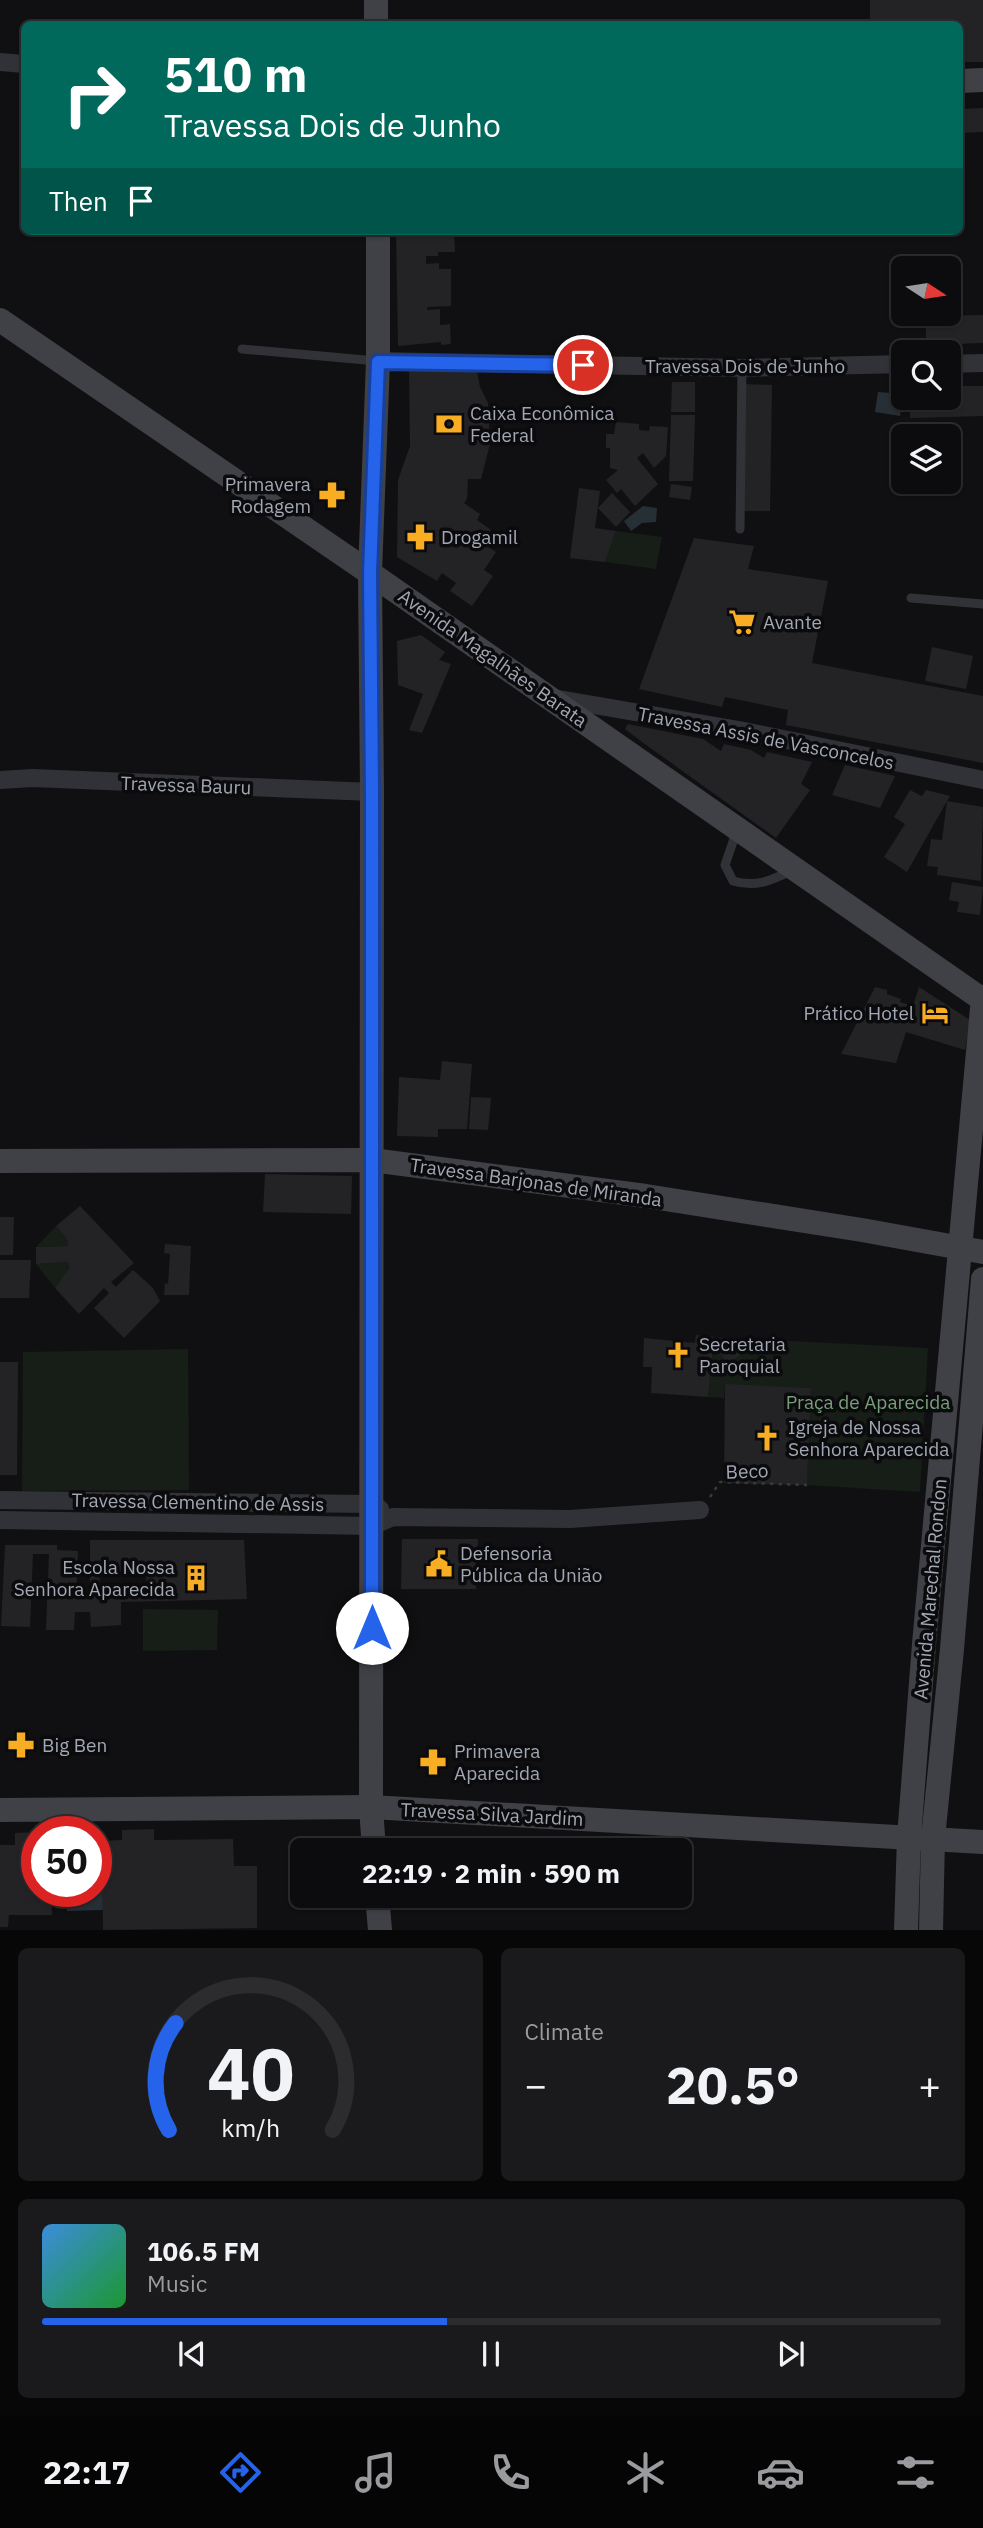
<!DOCTYPE html>
<meta charset="utf-8">
<style>
:root{--surface:#0c0c0e;--page:#1a1a1c;--text:#f1f3f6;--muted:#9a9b9e;--line:#2c2c2e;--accent:#2563eb}
body{margin:0;font-family:"IBM Plex Sans",sans-serif;background:var(--page);color:var(--text);height:100vh;display:flex;flex-direction:column;font-size:26px;white-space:nowrap}
*{box-sizing:border-box;margin:0}
p{font-size:23px;color:var(--muted)}
.icon{flex:none;width:38px;height:38px;fill:none;stroke:currentColor;stroke-width:2;stroke-linecap:round;stroke-linejoin:round}
.map{position:relative;height:1930px;overflow:hidden}
.side{display:flex;flex-direction:column;gap:18px;padding:18px;background:#070708;flex:1}
.side>*{flex:none}
.hud{position:absolute;left:21px;top:21px;width:942px;height:214px;border-radius:10px;box-shadow:0 2px 5px #0004,0 0 0 2px var(--line);background:#00695c;color:#fff;overflow:hidden}
.needle{width:46px;rotate:102deg}
.tools{position:absolute;left:891px;top:256px;display:grid;gap:14px}
.tools a{display:grid;place-items:center;width:70px;height:70px;border-radius:10px;background:var(--surface);box-shadow:0 2px 5px #0004,0 0 0 2px var(--line);font-size:35px}
.speed{position:absolute;left:21px;top:1816px;display:flex;gap:14px;font-size:35px;font-weight:700;text-align:center}
.speed>*{display:grid;place-content:center;width:91px;height:91px;border-radius:50%;background:var(--surface);box-shadow:0 2px 5px #0004,0 0 0 2px var(--line);line-height:1}
.speed .limit{border:10px solid #d22;background:#fff;color:#111}
.pin{position:absolute;display:grid;place-items:center;width:60px;height:60px;color:#fff;margin:-30px;border:4px solid #fff;border-radius:50%;box-shadow:0 2px 7px #0007}
.me{position:absolute;width:77px;margin:-38px;rotate:0deg;stroke-linejoin:round;filter:drop-shadow(0 0 5px #0008)}
.turn{display:flex;align-items:center;gap:24px;height:147px;padding:0 28px;font-size:32px}
.turn .icon{width:91px;height:91px;stroke-width:2.5}
.turn b{display:block;font-size:49px;line-height:60px}
.then{display:flex;align-items:center;height:66px;padding:0 28px;background:#0003;gap:14px;font-size:26px}
.big{font-size:52px;font-weight:700;line-height:1.1}
.side .tile{flex:1;display:flex;flex-direction:column;justify-content:center;gap:10px;min-width:0;padding:0 24px;border-radius:10px;background:var(--page)}
.side .dial{align-items:center;gap:0}
.dial svg{height:182px;overflow:visible;fill:none;stroke:var(--line);stroke-width:7;stroke-linecap:round;text-anchor:middle}
.dial text{fill:var(--text);stroke:none}
.song{display:flex;align-items:center;gap:21px}
.cover{width:84px;height:84px;border-radius:10px;background:linear-gradient(135deg,hsl(210 70% 55%),hsl(130 70% 35%))}
.played{height:7px;border-radius:4px;background:linear-gradient(90deg,var(--accent) 45%,var(--line) 45%)}
.keys{display:flex;justify-content:space-around;direction:ltr}
.heat{display:flex;justify-content:space-between;align-items:center;font-size:38px;direction:ltr}
.side .tiles{flex:1;display:grid;gap:18px;grid-template-columns:1fr 1fr}
.tile:last-child{grid-column:span 2}
.trip{position:absolute;left:290px;top:1838px;width:402px;height:70px;border-radius:10px;background:var(--surface);box-shadow:0 2px 5px #0004,0 0 0 2px var(--line);font-weight:700;line-height:70px;text-align:center}
.menu{display:flex;height:112px;justify-content:space-around;align-items:center;background:#050506;color:var(--muted)}
.menu .icon{width:49px;height:49px}
.menu .current{color:var(--accent)}
.menu b{font-size:32px;color:var(--text)}
.map>svg:first-child{display:block}
.green{fill:#171d17}
.water{fill:#272f36}
.building{fill:#232326;fill-rule:evenodd}
.lines{fill:none;stroke-linecap:round;stroke-linejoin:round}
.path{stroke:#37393e;stroke-width:2.5;stroke-dasharray:3.5 5;stroke-linecap:butt}
.lane{stroke:#313237;stroke-width:9}
.street{stroke:#313237;stroke-width:18}
.secondary{stroke:#3f4147;stroke-width:24}
.route-casing{stroke:#184099;stroke-width:18}
.route{stroke:#2563eb;stroke-width:12}
.labels{text-anchor:middle;dominant-baseline:central;stroke-width:7;stroke-linejoin:round;paint-order:stroke}
.street-label{font-size:19px;fill:#a1a7b3;stroke:#0b0b0d}
.poi-label{font-size:19px;fill:#a1a7b3;stroke:#0b0b0d;text-anchor:start}
.park-label{font-size:19px;fill:#779f79;stroke:#0b0b0d}
</style>
<div class="map">
<svg width="983" height="1930" viewBox="0 0 983 1930">
<rect width="100%" height="100%" fill="#101012"/>
<g class="green">
<polygon points="616,531 662,537 656,569 605,562"/>
<polygon points="56,1226 67,1239 68,1246 36,1247"/>
<polygon points="68,1262 69,1268 55,1288 36,1264"/>
<polygon points="714,1337 928,1348 920,1492 807,1485 811,1388 725,1385 724,1398 708,1397"/>
<polygon points="188,1349 189,1490 22,1491 23,1352"/>
<polygon points="143,1609 218,1610 217,1650 143,1651"/>
</g>
<g class="water">
<polygon points="878,392 891,393 890,396 893,397 893,399 902,401 900,416 875,412"/>
<polygon points="643,506 657,508 656,522 642,523 631,531 624,521"/>
<polygon points="96,1841 102,1841 103,1910 67,1911 67,1892 96,1892"/>
</g>
<g class="building">
<polygon points="870,0 983,0 983,62 959,62 959,24 870,24"/>
<polygon points="983,108 983,132 959,133 959,116 963,116 963,109"/>
<polygon points="396,231 454,231 455,252 438,252 438,256 426,256 426,264 439,263 439,269 451,269 451,306 427,307 427,310 440,309 440,325 450,324 451,344 441,345 441,342 398,346"/>
<polygon points="926,313 939,313 939,316 983,315 983,343 926,345"/>
<polygon points="409,369 477,371 480,387 488,403 490,444 481,479 468,479 467,499 464,503 480,514 477,520 491,530 482,543 496,552 484,570 493,576 472,606 450,591 456,583 442,573 437,581 397,557 398,480 410,446"/>
<polygon points="672,382 695,382 695,412 671,412"/>
<polygon points="948,383 959,383 959,386 983,386 983,416 910,418 910,406 916,405 916,397 948,397"/>
<polygon points="745,384 772,385 770,511 743,511"/>
<polygon points="671,415 695,415 693,481 669,481"/>
<polygon points="616,422 639,424 639,430 649,431 650,426 668,427 666,456 654,468 643,453 637,458 658,484 635,506 621,489 617,493 606,480 618,470 610,468 610,448 606,448 606,434 614,434"/>
<polygon points="671,484 692,487 690,500 669,497"/>
<polygon points="579,488 600,491 595,528 616,531 605,562 570,558"/>
<polygon points="612,493 630,512 616,527 598,508"/>
<polygon points="694,538 754,546 748,569 828,581 812,663 983,696 983,763 786,725 788,710 725,697 722,707 639,689"/>
<polygon points="421,635 445,652 439,660 451,664 422,733 409,730 423,694 398,685 397,641"/>
<polygon points="932,647 973,656 966,689 925,681"/>
<polygon points="628,724 703,739 721,751 724,744 751,750 764,758 767,752 812,762 801,784 810,790 776,838 642,742 625,729"/>
<polygon points="845,765 895,776 880,808 832,795"/>
<polygon points="910,790 922,796 926,790 950,796 947,801 983,807 981,881 937,875 938,867 927,866 931,839 942,840 947,801 907,872 884,857 905,824 894,817"/>
<polygon points="952,882 983,887 980,915 957,912 959,902 949,900"/>
<polygon points="875,987 887,990 887,994 901,999 900,1002 913,1006 919,987 970,1020 965,1050 906,1032 896,1063 841,1054"/>
<polygon points="442,1061 472,1064 467,1129 438,1129 438,1137 397,1136 399,1077 440,1080"/>
<polygon points="471,1097 491,1098 488,1130 469,1129"/>
<polygon points="265,1174 352,1176 351,1214 263,1212"/>
<polygon points="80,1206 134,1263 111,1282 116,1287 133,1270 153,1288 160,1301 124,1338 94,1308 109,1293 104,1288 79,1314 55,1288 69,1268 68,1262 36,1264 36,1247 68,1246 67,1239 56,1226"/>
<polygon points="0,1217 14,1217 13,1255 0,1255"/>
<polygon points="165,1244 191,1246 189,1295 164,1295 165,1283 168,1284 170,1254 164,1253"/>
<polygon points="0,1260 31,1260 29,1298 0,1298"/>
<polygon points="696,1335 714,1337 708,1397 651,1393 652,1367 643,1367 644,1338 695,1343"/>
<polygon points="734,1337 744,1352 728,1364 717,1349"/>
<polygon points="0,1362 18,1362 17,1475 0,1475"/>
<polygon points="725,1384 811,1388 807,1485 724,1483"/>
<polygon points="402,1539 478,1539 476,1589 401,1589"/>
<path d="M90,1540H244L247,1599L121,1602V1625L91,1627L90,1612H75L74,1630H46L49,1554H33L30,1627L1,1626L5,1545H57V1550L78,1551L76,1598H90ZM146,1571L147,1586L100,1588L99,1573Z"/>
<polygon points="154,1829 154,1840 233,1839 234,1866 257,1866 257,1928 103,1930 102,1841 122,1840 122,1830"/>
<polygon points="37,1832 37,1892 51,1892 52,1915 9,1915 8,1927 0,1927 0,1845 15,1845 15,1833"/>
</g>
<g class="lines">
<polyline class="path" points="710,1497 720,1482 807,1485"/>
<g class="lane">
<polyline points="242,349 377,361"/>
<polyline points="740,529 742,368"/>
<polyline points="911,598 983,604"/>
<path d="M737,830L725,865L733,881C756,888 772,880 793,870"/>
</g>
<g class="street">
<polyline points="0,62 24,64"/>
<polyline points="378,361 742,368 903,364"/>
<polyline points="948,364 983,363"/>
<polyline points="553,698 739,730 983,780"/>
<polyline points="0,780 33,778 372,792"/>
<polyline points="0,1500 372,1504 380,1509"/>
<polyline points="0,1520 372,1526 393,1517 570,1519 700,1510"/>
</g>
<g class="secondary">
<polyline points="376,0 376,24"/>
<polyline points="959,81 983,80"/>
<polyline points="0,320 370,573 983,1000"/>
<polyline points="0,1161 372,1160 646,1196 862,1230 983,1252"/>
<polyline points="0,1810 371,1807 983,1842"/>
<polyline points="374,1850 371,1807 372,792 370,573 378,361 378,231"/>
<polyline points="377,1895 380,1930"/>
<polyline points="906,1930 909,1837 924,1644 983,997"/>
<polyline points="931,1930 933,1838 952,1649 983,1279"/>
</g>
</g>
<g class="lines">
<g class="route-casing">
<polyline id="route" points="372,1628 372,792 370,573 378,362 583,365"/>
</g>
<use href="#route" class="route"/>
</g>
<defs>
<g id="bank-bare" transform="scale(2.1)"><path d="M-6-4H6V4H-6ZM0-2.3a2.3 2.3 0 1 0 0 4.6a2.3 2.3 0 1 0 0-4.6Z" fill="#f8ad23" stroke="#0b0b0d" stroke-width="2.5" paint-order="stroke"/></g>
<g id="pharmacy-bare" transform="scale(2.1)"><path d="M-2-6h4v4h4v4h-4v4h-4v-4h-4v-4h4Z" fill="#f8ad23" stroke="#0b0b0d" stroke-width="2.5" paint-order="stroke"/></g>
<g id="supermarket-bare" transform="scale(2.1)"><path d="M-6-5.5h2.5l.6 2H6L4.5 2H-2.5L-4.4-4H-6ZM-1.5 3.2a1.3 1.3 0 1 0 .1 0ZM3 3.2a1.3 1.3 0 1 0 .1 0Z" fill="#f8ad23" stroke="#0b0b0d" stroke-width="2.5" paint-order="stroke"/></g>
<g id="hotel-bare" transform="scale(2.1)"><path d="M-6-4.5h1.5V1H6V5H4.5V3h-9V5H-6ZM-4 0a1.8 1.8 0 1 1 3.6 0ZM.5 0V-2.5h3Q6-2.5 6 0Z" fill="#f8ad23" stroke="#0b0b0d" stroke-width="2.5" paint-order="stroke"/></g>
<g id="church-bare" transform="scale(2.1)"><path d="M-1.2-6h2.4v3.5h3.3v2.4h-3.3V6h-2.4V-.1h-3.3v-2.4h3.3Z" fill="#f8ad23" stroke="#0b0b0d" stroke-width="2.5" paint-order="stroke"/></g>
<g id="civic-bare" transform="scale(2.1)"><path d="M-.6-6.5H3V-4.5H.6V-3L4-1V1h2V6H-6V1h2V-1L-.6-3ZM-1.2 2.5V6h2.4V2.5Z" fill="#f8ad23" stroke="#0b0b0d" stroke-width="2.5" paint-order="stroke"/></g>
<g id="building-bare" transform="scale(2.1)"><path d="M-4-6H4V6H1V3H-1V6H-4ZM-2.5-4.3h1.7v1.8h-1.7ZM.8-4.3h1.7v1.8H.8ZM-2.5-1h1.7V.8h-1.7ZM.8-1h1.7V.8H.8Z" fill="#f8ad23" stroke="#0b0b0d" stroke-width="2.5" paint-order="stroke"/></g>
</defs>
<g fill-rule="evenodd">
<use href="#bank-bare" x="449" y="424"/>
<use href="#pharmacy-bare" x="332" y="495"/>
<use href="#pharmacy-bare" x="420" y="537"/>
<use href="#supermarket-bare" x="742" y="622"/>
<use href="#hotel-bare" x="935" y="1013"/>
<use href="#church-bare" x="678" y="1355"/>
<use href="#church-bare" x="767" y="1438"/>
<use href="#civic-bare" x="439" y="1564"/>
<use href="#building-bare" x="196" y="1578"/>
<use href="#pharmacy-bare" x="21" y="1745"/>
<use href="#pharmacy-bare" x="433" y="1762"/>
</g>
<g class="labels">
<g class="street-label">
<text x="745" y="366">Travessa Dois de Junho</text>
<text transform="translate(493 658) rotate(35)">Avenida Magalhães Barata</text>
<text transform="translate(766 738) rotate(11)">Travessa Assis de Vasconcelos</text>
<text transform="translate(186 785) rotate(2)">Travessa Bauru</text>
<text transform="translate(536 1182) rotate(8)">Travessa Barjonas de Miranda</text>
<text transform="translate(747 1471) rotate(-2)">Beco</text>
<text transform="translate(198 1502) rotate(1)">Travessa Clementino de Assis</text>
<text transform="translate(930 1589) rotate(-85)">Avenida Marechal Rondon</text>
<text transform="translate(492 1814) rotate(3)">Travessa Silva Jardim</text>
</g>
<g class="poi-label">
<text x="470" y="413">Caixa Econômica<tspan x="470" dy="22">Federal</tspan></text>
<text x="311" y="484" text-anchor="end">Primavera<tspan x="311" dy="22">Rodagem</tspan></text>
<text x="441" y="537">Drogamil</text>
<text x="763" y="622">Avante</text>
<text x="914" y="1013" text-anchor="end">Prático Hotel</text>
<text x="699" y="1344">Secretaria<tspan x="699" dy="22">Paroquial</tspan></text>
<text x="788" y="1427">Igreja de Nossa<tspan x="788" dy="22">Senhora Aparecida</tspan></text>
<text x="460" y="1553">Defensoria<tspan x="460" dy="22">Pública da União</tspan></text>
<text x="175" y="1567" text-anchor="end">Escola Nossa<tspan x="175" dy="22">Senhora Aparecida</tspan></text>
<text x="42" y="1745">Big Ben</text>
<text x="454" y="1751">Primavera<tspan x="454" dy="22">Aparecida</tspan></text>
</g>
<g class="park-label">
<text x="868" y="1402">Praça de Aparecida</text>
</g>
</g>
</svg>
<div class="tools">
<a><svg class="needle" viewBox="-14 -14 28 28"><path d="M0-13l5 13h-10z" fill="#e53935"/><path d="M0 13l5-13h-10z" fill="#9a9b9e"/></svg></a>
<a><svg class="icon" aria-label="search" viewBox="0 0 24 24"><circle cx="10" cy="10" r="6"/><path d="M15 15l6 6"/></svg></a>
<a><svg class="icon" aria-label="layers" viewBox="0 0 24 24"><path d="M12 4l9 5-9 5-9-5zM3 14l9 5 9-5"/></svg></a>
</div>
<div class="speed"><div class="limit">50</div></div>
<div class="pin" style="left:583px;top:365px;background:#d93025"><svg class="icon" aria-label="arrive" viewBox="0 0 24 24"><path d="M6 21V4h12l-3 4 3 4H6"/></svg></div>
<svg class="me" style="left:372px;top:1628px" viewBox="-20 -20 40 40"><circle r="19" fill="#fff"/><path d="M0-13L10 11 0 6-10 11z" fill="#2563eb"/></svg>
<div class="trip">22:19 · 2 min · 590 m</div>
<div class="hud">
<div class="turn"><svg class="icon" aria-label="right" viewBox="0 0 24 24"><path d="M7 20v-9h11M14 6l5 5-5 5"/></svg><div><b>510 m</b>Travessa Dois de Junho</div></div>
<div class="then">Then<svg class="icon" aria-label="arrive" viewBox="0 0 24 24"><path d="M6 21V4h12l-3 4 3 4H6"/></svg></div>
</div>
</div>
<section class="side">
<div class="tiles">
<div class="tile dial"><svg viewBox="0 0 100 80">
<path d="M14 69A42 42 0 1 1 86 69"/>
<path d="M14 69A42 42 0 0 1 17 22" stroke="#2563eb"/>
<text x="50" y="56" font-size="32" font-weight="700">40</text>
<text x="50" y="72" font-size="11">km/h</text>
</svg></div>
<div class="tile"><p>Climate</p>
<div class="heat"><a>−</a><b class="big">20.5°</b><a>+</a></div>
</div>
<div class="tile">
<div class="song"><i class="cover"></i><div><b>106.5 FM</b><p>Music</p></div></div>
<div class="played"></div>
<div class="keys"><svg class="icon" aria-label="previous" viewBox="0 0 24 24"><path d="M18 5L8 12l10 7zM5 5v14"/></svg><svg class="icon" aria-label="pause" viewBox="0 0 24 24"><path d="M8 5v14M16 5v14"/></svg><svg class="icon" aria-label="next" viewBox="0 0 24 24"><path d="M6 5l10 7-10 7zM19 5v14"/></svg></div>
</div>
</div>
</section>
<nav class="menu">
<b>22:17</b>
<svg class="icon current" aria-label="directions" viewBox="0 0 24 24"><path d="M12 3l9 9-9 9-9-9zM9 14v-3h6M13 9l2 2-2 2"/></svg>
<svg class="icon" aria-label="music" viewBox="0 0 24 24"><path d="M9 18V5l10-2v13"/><circle cx="6" cy="18" r="3"/><circle cx="16" cy="16" r="3"/></svg>
<svg class="icon" aria-label="phone" viewBox="0 0 24 24"><path d="M5 4h4l2 5-3 2q2 4 5 5l2-3 5 2v4C11 20 4 13 5 4z"/></svg>
<svg class="icon" aria-label="climate" viewBox="0 0 24 24"><path d="M12 3v18M4 7l16 10M4 17L20 7"/></svg>
<svg class="icon" aria-label="car" viewBox="0 0 24 24"><path d="M5 17H2v-5l4-1 3-4h7l3 4 3 1v5h-3M9 17h6M6 11h13"/><circle cx="7" cy="17" r="2"/><circle cx="17" cy="17" r="2"/></svg>
<svg class="icon" aria-label="filters" viewBox="0 0 24 24"><path d="M4 7h16M4 17h16"/><circle cx="9" cy="7" r="2"/><circle cx="15" cy="17" r="2"/></svg>
</nav>
